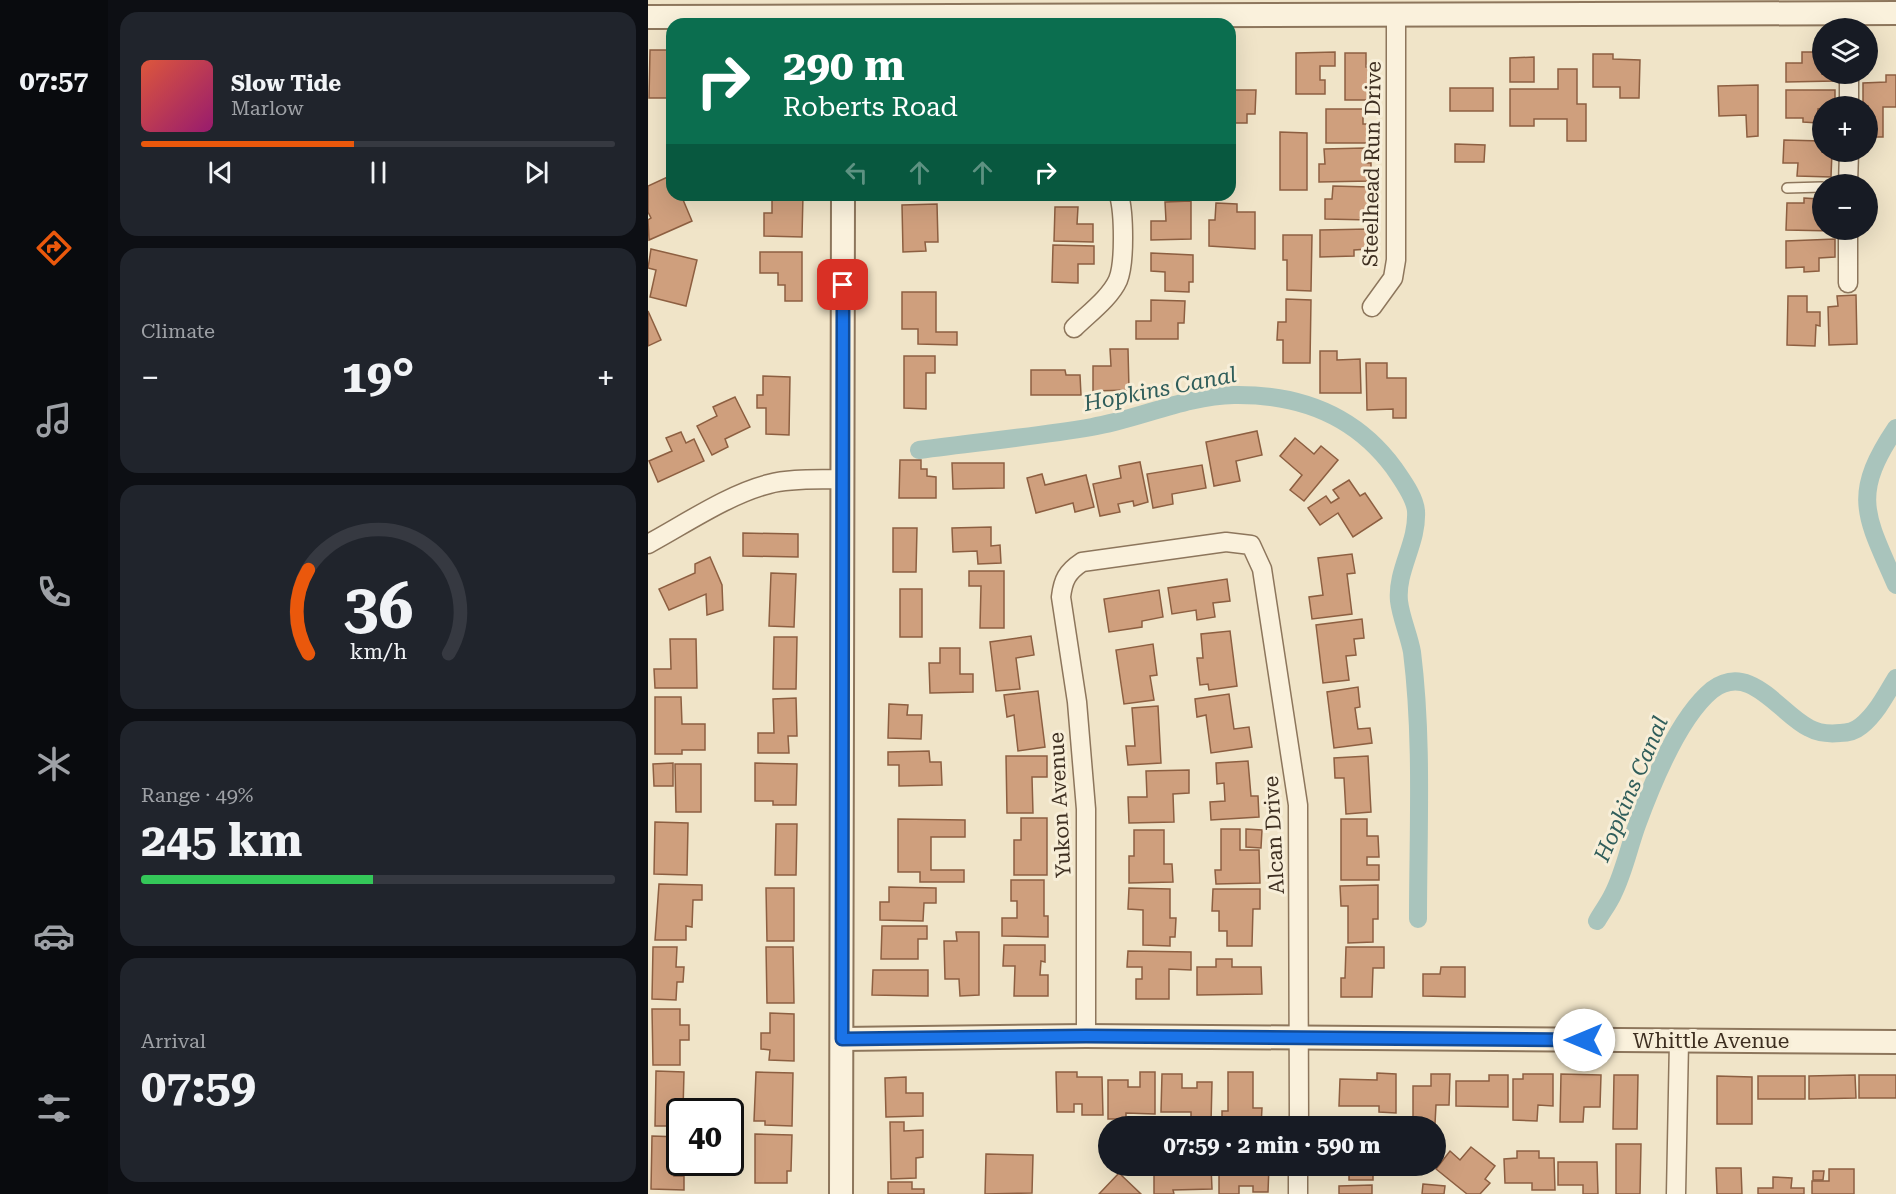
<!DOCTYPE html>
<meta charset="utf-8">
<style>
:root{--surface:#171b24;--page:#20242c;--text:#f1f3f6;--muted:#9ea1a6;--line:#363941;--accent:#ea580c}
body{margin:0;font-family:"Roboto Serif",serif;background:var(--page);color:var(--text);height:100vh;display:flex;flex-direction:column;font-size:22px;white-space:nowrap}
*{box-sizing:border-box;margin:0}
p{font-size:20px;color:var(--muted)}
.icon{flex:none;width:33px;height:33px;fill:none;stroke:currentColor;stroke-width:2;stroke-linecap:round;stroke-linejoin:round}
.map{position:relative;flex:1;overflow:hidden}
.drawer{display:flex;flex-direction:column;gap:12px;padding:12px;background:#0d0f14;width:540px}
.drawer>*{flex:none}
.top-card{position:absolute;left:18px;top:18px;width:570px;height:183px;border-radius:18px;box-shadow:0 6px 24px #0002;background:#0b6e4f;color:#fff;overflow:hidden}
.controls{position:absolute;left:1164px;top:18px;display:grid;gap:12px}
.controls a{display:grid;place-items:center;width:66px;height:66px;border-radius:50%;background:var(--surface);box-shadow:0 6px 24px #0002;font-size:30px}
.speed{position:absolute;left:18px;top:1098px;display:flex;gap:12px;font-size:30px;font-weight:700;text-align:center}
.speed>*{display:grid;place-content:center;width:78px;height:78px;border-radius:50%;background:var(--surface);box-shadow:0 6px 24px #0002;line-height:1}
.speed .limit{border:3px solid #111;border-radius:9px;background:#fff;color:#111}
.pin{position:absolute;display:grid;place-items:center;width:51px;height:51px;color:#fff;margin:-26px;border-radius:12px;box-shadow:0 3px 9px #0006}
.me{position:absolute;width:66px;margin:-33px;rotate:270deg;stroke-linejoin:round;filter:drop-shadow(0 0 4px #0008)}
.turn{display:flex;align-items:center;gap:21px;height:126px;padding:0 18px;font-size:27px}
.turn .icon{width:78px;height:78px;stroke-width:2.5}
.turn b{display:block;font-size:42px;line-height:51px}
.lanes{display:flex;align-items:center;height:57px;padding:0 18px;background:#0003;justify-content:center;gap:30px;direction:ltr}
.lanes .off{opacity:.35}
.big{font-size:45px;font-weight:700;line-height:1.1}
.drawer .tile{flex:1;display:flex;flex-direction:column;justify-content:center;gap:9px;min-width:0;padding:0 21px;border-radius:18px;background:var(--page)}
.drawer .dial{align-items:center;gap:0}
.dial svg{height:156px;overflow:visible;fill:none;stroke:var(--line);stroke-width:7;stroke-linecap:round;text-anchor:middle}
.dial text{fill:var(--text);stroke:none}
.song{display:flex;align-items:center;gap:18px}
.cover{width:72px;height:72px;border-radius:9px;background:linear-gradient(135deg,hsl(10 70% 55%),hsl(320 70% 35%))}
.played{height:6px;border-radius:3px;background:linear-gradient(90deg,var(--accent) 45%,var(--line) 45%)}
.keys{display:flex;justify-content:space-around;direction:ltr}
.heat{display:flex;justify-content:space-between;align-items:center;font-size:33px;direction:ltr}
.charge{height:9px;border-radius:4px;background:linear-gradient(90deg,#34c759 49%,var(--line) 0)}
.trip{position:absolute;left:450px;top:1116px;width:348px;height:60px;border-radius:30px;background:var(--surface);box-shadow:0 6px 24px #0002;font-weight:700;line-height:60px;text-align:center}
main{display:flex;flex:1;min-height:0}
.tabs{display:flex;flex-direction:column;width:108px;justify-content:space-around;align-items:center;background:#090b0e;color:var(--muted)}
.tabs .icon{width:42px;height:42px}
.tabs .selected{color:var(--accent)}
.tabs b{font-size:27px;color:var(--text)}
.map>svg:first-child{display:block}
.lines{fill:none;stroke-linecap:round;stroke-linejoin:round}
.canal{stroke:#a9c4bc;stroke-width:18}
.building{fill:#cf9f7d;stroke:#8d5f41;stroke-width:1.5}
.service-casing{stroke:#8d765c;stroke-width:12}
.minor-casing{stroke:#8d765c;stroke-width:21}
.tertiary-casing{stroke:#8d765c;stroke-width:26}
.service{stroke:#faf1dc;stroke-width:9}
.minor{stroke:#faf1dc;stroke-width:18}
.tertiary{stroke:#faf1dc;stroke-width:22}
.route-casing{stroke:#114b97;stroke-width:15}
.route{stroke:#1a73e8;stroke-width:10}
.labels{text-anchor:middle;dominant-baseline:central;stroke-width:6;stroke-linejoin:round;paint-order:stroke}
.street-label{font-size:21px;fill:#3d2e20;stroke:#f7eed8}
.water-label{font-size:22px;font-style:italic;fill:#2f5d5a;stroke:#f7eed8}
</style>
<main>
<nav class="tabs">
<b>07:57</b>
<svg class="icon selected" aria-label="directions" viewBox="0 0 24 24"><path d="M12 3l9 9-9 9-9-9zM9 14v-3h6M13 9l2 2-2 2"/></svg>
<svg class="icon" aria-label="music" viewBox="0 0 24 24"><path d="M9 18V5l10-2v13"/><circle cx="6" cy="18" r="3"/><circle cx="16" cy="16" r="3"/></svg>
<svg class="icon" aria-label="phone" viewBox="0 0 24 24"><path d="M5 4h4l2 5-3 2q2 4 5 5l2-3 5 2v4C11 20 4 13 5 4z"/></svg>
<svg class="icon" aria-label="climate" viewBox="0 0 24 24"><path d="M12 3v18M4 7l16 10M4 17L20 7"/></svg>
<svg class="icon" aria-label="car" viewBox="0 0 24 24"><path d="M5 17H2v-5l4-1 3-4h7l3 4 3 1v5h-3M9 17h6M6 11h13"/><circle cx="7" cy="17" r="2"/><circle cx="17" cy="17" r="2"/></svg>
<svg class="icon" aria-label="filters" viewBox="0 0 24 24"><path d="M4 7h16M4 17h16"/><circle cx="9" cy="7" r="2"/><circle cx="15" cy="17" r="2"/></svg>
</nav>
<section class="drawer">
<div class="tile">
<div class="song"><i class="cover"></i><div><b>Slow Tide</b><p>Marlow</p></div></div>
<div class="played"></div>
<div class="keys"><svg class="icon" aria-label="previous" viewBox="0 0 24 24"><path d="M18 5L8 12l10 7zM5 5v14"/></svg><svg class="icon" aria-label="pause" viewBox="0 0 24 24"><path d="M8 5v14M16 5v14"/></svg><svg class="icon" aria-label="next" viewBox="0 0 24 24"><path d="M6 5l10 7-10 7zM19 5v14"/></svg></div>
</div>
<div class="tile"><p>Climate</p>
<div class="heat"><a>−</a><b class="big">19°</b><a>+</a></div>
</div>
<div class="tile dial"><svg viewBox="0 0 100 80">
<path d="M14 69A42 42 0 1 1 86 69"/>
<path d="M14 69A42 42 0 0 1 14 26" stroke="#ea580c"/>
<text x="50" y="56" font-size="32" font-weight="700">36</text>
<text x="50" y="72" font-size="11">km/h</text>
</svg></div>
<div class="tile"><p>Range · 49%</p><b class="big">245 km</b><div class="charge"></div></div>
<div class="tile"><p>Arrival</p><b class="big">07:59</b></div>
</section>
<div class="map">
<svg width="1248" height="1194" viewBox="0 0 1248 1194">
<rect width="100%" height="100%" fill="#f0e4c8"/>
<g class="lines">
<g class="canal">
<path d="M1248,428C1202,496 1218,516 1248,585"/>
<path d="M271,450C328,442 387,437 444,427C491,419 538,396 586,395C651,394 707,415 746,468C754,480 767,497 768,511C770,543 748,570 751,601C753,618 761,635 764,652C775,740 770,831 770,919"/>
<path d="M949,921C954,912 961,903 965,894C976,872 981,847 989,825C1004,784 1030,718 1064,690C1102,661 1131,713 1161,728C1170,733 1182,734 1192,733C1200,733 1207,731 1213,726C1228,714 1238,695 1248,678"/>
</g>
</g>
<g class="building">
<polygon points="2,50 22,50 22,98 1,98"/>
<polygon points="687,52 687,66 672,66 672,80 677,80 677,94 648,94 648,53"/>
<polygon points="1154,52 1174,52 1174,74 1186,74 1187,81 1138,82 1138,63 1154,63"/>
<polygon points="697,53 718,53 718,67 721,67 721,100 697,100"/>
<polygon points="945,54 965,54 965,59 992,60 991,98 972,98 972,87 945,87"/>
<polygon points="886,57 886,82 862,82 862,58"/>
<polygon points="910,69 929,69 929,104 938,104 938,141 919,141 919,119 886,119 886,126 862,126 862,89 910,89"/>
<polygon points="1238,75 1248,75 1248,107 1235,107 1235,137 1220,137 1220,106 1215,106 1215,83 1238,82"/>
<polygon points="1110,85 1110,136 1099,137 1098,115 1071,116 1070,86"/>
<rect x="802" y="88" width="43" height="23"/>
<polygon points="582,90 608,90 607,114 599,114 599,123 586,123 586,114 582,114"/>
<polygon points="1138,90 1187,90 1187,106 1170,109 1170,123 1155,122 1155,118 1138,118"/>
<polygon points="678,109 715,109 715,124 722,124 722,143 678,143"/>
<polygon points="632,132 659,133 659,190 632,190"/>
<polygon points="1136,140 1174,141 1174,152 1184,152 1183,177 1149,176 1150,163 1135,163"/>
<polygon points="807,144 837,145 836,162 807,162"/>
<polygon points="716,148 716,163 723,163 723,181 671,182 671,164 677,164 676,149"/>
<polygon points="24,175 24,195 33,195 44,221 1,240 0,220 3,218 0,212 0,186"/>
<polygon points="685,186 722,187 722,220 677,219 677,199 684,199"/>
<polygon points="124,195 155,195 154,237 116,236 116,213 124,213"/>
<polygon points="1156,198 1171,199 1174,230 1187,231 1138,230 1139,203 1156,203"/>
<polygon points="543,201 543,239 503,240 503,221 518,221 517,202"/>
<polygon points="568,203 589,204 589,212 607,212 607,249 561,246 561,220 567,220"/>
<polygon points="289,204 290,242 277,242 278,251 255,252 254,205"/>
<polygon points="407,207 430,207 429,224 445,224 445,242 406,241"/>
<polygon points="721,229 721,249 706,250 706,256 672,257 672,230"/>
<polygon points="635,235 664,235 663,291 639,290 639,260 635,260"/>
<polygon points="1187,239 1187,257 1171,258 1171,271 1156,272 1156,267 1138,268 1138,241"/>
<polygon points="405,245 446,246 446,264 430,264 430,283 404,282"/>
<polygon points="3,249 49,260 38,306 2,297 8,270 0,268"/>
<polygon points="112,252 154,252 154,301 137,301 137,285 130,285 130,273 112,273"/>
<polygon points="503,253 545,255 545,282 541,282 541,292 517,291 517,272 503,271"/>
<polygon points="254,292 288,292 288,332 309,332 309,345 270,344 270,329 254,329"/>
<polygon points="1208,295 1209,344 1181,345 1180,307 1190,306 1189,296"/>
<polygon points="1140,296 1159,296 1159,312 1172,312 1172,326 1168,325 1167,346 1139,345"/>
<polygon points="638,299 663,300 662,363 635,363 635,340 629,340 630,322 638,322"/>
<polygon points="503,300 537,301 536,323 530,323 530,339 488,339 488,321 503,321"/>
<polygon points="0,311 13,340 0,346"/>
<polygon points="462,349 480,349 481,390 445,391 445,366 463,366"/>
<polygon points="672,351 689,351 689,360 712,359 713,393 672,393"/>
<polygon points="256,356 287,356 287,373 278,373 278,409 256,408"/>
<polygon points="718,363 739,363 739,378 758,378 758,418 745,418 745,409 719,410"/>
<polygon points="383,370 417,370 418,375 432,375 433,395 383,395"/>
<polygon points="115,376 142,377 141,435 118,434 118,408 109,408 109,395 115,395"/>
<polygon points="87,397 102,427 77,439 80,447 64,455 49,426 69,416 65,407"/>
<polygon points="609,431 614,455 588,461 592,481 566,486 558,442"/>
<polygon points="33,432 38,443 46,439 56,461 10,482 1,461 24,451 18,438"/>
<polygon points="647,438 666,454 673,446 690,460 656,501 642,490 654,475 632,456"/>
<polygon points="252,460 273,460 273,469 279,469 279,476 288,477 288,498 251,498"/>
<polygon points="492,462 500,502 486,506 485,501 470,504 472,512 452,516 445,484 473,478 471,466"/>
<polygon points="304,463 356,463 356,488 305,489"/>
<polygon points="554,465 558,488 524,494 525,504 505,508 499,474"/>
<polygon points="394,474 397,485 438,475 446,507 427,512 425,503 388,513 379,478"/>
<polygon points="701,480 712,496 717,493 734,518 705,537 690,513 672,525 660,508 678,496 683,503 691,498 685,490"/>
<polygon points="343,527 343,546 352,545 353,563 330,564 329,551 305,552 304,528"/>
<polygon points="245,528 269,528 268,572 245,572"/>
<polygon points="95,533 150,534 150,557 95,556"/>
<polygon points="704,554 707,573 699,574 704,614 664,619 661,597 675,595 670,558"/>
<polygon points="62,557 74,585 75,610 59,615 58,594 21,610 11,589 47,573 47,564"/>
<polygon points="321,571 356,571 356,628 332,628 333,586 321,586"/>
<polygon points="123,573 148,574 146,627 121,626"/>
<polygon points="579,579 582,601 565,603 567,617 549,620 548,610 524,614 520,588"/>
<rect x="252" y="589" width="22" height="48"/>
<polygon points="511,590 515,617 494,621 494,627 461,632 456,599"/>
<polygon points="714,619 716,638 706,639 708,655 698,656 701,680 675,683 668,625"/>
<polygon points="582,631 589,686 561,690 560,684 552,685 549,658 555,658 553,634"/>
<polygon points="383,636 386,655 368,658 372,689 348,691 342,642"/>
<polygon points="126,637 149,637 148,689 125,689"/>
<polygon points="22,639 48,639 49,688 7,688 6,669 23,669"/>
<polygon points="505,644 509,675 502,676 506,700 476,704 468,650"/>
<polygon points="292,648 312,648 312,674 325,674 325,692 282,693 281,663 292,663"/>
<polygon points="710,687 712,707 707,708 710,729 722,728 724,743 686,748 679,692"/>
<polygon points="390,691 397,747 370,751 366,715 359,717 356,695"/>
<polygon points="581,694 586,729 601,727 604,747 563,753 558,715 549,717 547,699"/>
<polygon points="7,697 33,697 34,724 57,724 57,750 34,750 34,754 7,754"/>
<polygon points="148,698 149,736 140,736 141,753 110,753 110,733 126,733 125,699"/>
<polygon points="241,704 260,705 259,715 274,715 273,739 240,738"/>
<polygon points="510,706 513,763 480,765 478,746 487,746 484,708"/>
<polygon points="281,751 282,762 293,762 294,785 251,786 251,765 240,765 240,752"/>
<polygon points="358,756 399,756 399,777 384,777 385,813 359,813"/>
<polygon points="720,756 723,812 698,814 696,778 687,778 686,758"/>
<polygon points="600,761 603,796 610,796 611,817 563,820 562,802 577,801 576,783 569,784 568,763"/>
<polygon points="25,763 25,786 6,786 5,764"/>
<polygon points="107,763 149,764 148,805 125,805 125,801 107,801"/>
<polygon points="27,764 53,764 53,812 28,812"/>
<polygon points="541,770 541,793 525,794 526,822 481,823 480,797 499,797 498,771"/>
<polygon points="373,818 399,818 399,875 366,875 366,840 373,840"/>
<polygon points="250,819 317,820 317,837 283,837 283,870 316,870 316,882 272,882 272,872 250,872"/>
<polygon points="693,819 719,819 719,836 730,836 731,857 719,857 719,865 731,865 731,880 693,880"/>
<polygon points="7,822 40,823 39,875 6,874"/>
<polygon points="128,824 149,824 148,875 127,875"/>
<polygon points="573,829 592,829 592,850 611,850 612,883 568,884 567,870 573,870"/>
<polygon points="598,829 614,830 613,848 598,847"/>
<polygon points="486,830 516,830 516,864 524,864 525,882 481,883 481,856 486,856"/>
<polygon points="363,880 396,880 396,916 400,916 400,937 354,936 354,918 369,918 369,901 363,901"/>
<polygon points="11,884 54,885 54,900 45,900 44,927 38,926 38,940 7,940"/>
<polygon points="730,885 730,919 725,919 725,942 700,943 700,906 693,906 692,886"/>
<polygon points="241,887 288,888 288,903 276,903 275,921 232,920 232,902 241,902"/>
<polygon points="118,888 146,888 146,941 119,941"/>
<polygon points="481,888 522,889 522,918 528,918 527,937 522,937 522,946 495,945 495,910 480,909"/>
<polygon points="565,889 612,889 612,909 605,909 604,946 579,946 579,931 571,931 571,911 564,911"/>
<polygon points="234,926 279,926 279,939 270,939 270,959 233,959"/>
<polygon points="308,932 331,932 331,995 312,996 311,979 297,979 296,941 309,941"/>
<polygon points="356,945 397,945 397,962 393,961 392,975 400,975 400,996 366,996 367,966 355,966"/>
<polygon points="5,947 29,947 28,967 36,967 35,982 29,982 28,1000 4,999"/>
<polygon points="118,947 145,947 146,1003 119,1003"/>
<polygon points="698,947 736,947 736,968 725,968 724,997 693,997 693,978 697,978"/>
<polygon points="480,951 543,952 543,970 521,969 521,999 488,999 488,979 494,979 494,967 479,967"/>
<polygon points="568,959 584,959 584,967 613,967 614,994 549,995 549,967 568,967"/>
<polygon points="793,967 817,967 817,997 775,996 775,974 792,974"/>
<polygon points="225,970 280,970 280,996 224,995"/>
<polygon points="4,1009 32,1009 32,1025 41,1025 41,1040 32,1040 32,1065 5,1065"/>
<polygon points="122,1013 146,1014 146,1061 121,1060 122,1050 113,1049 113,1033 122,1033"/>
<polygon points="8,1071 36,1072 35,1111 44,1112 32,1112 32,1126 7,1126"/>
<polygon points="108,1072 145,1073 144,1126 117,1125 117,1121 106,1121"/>
<polygon points="408,1072 429,1072 429,1077 454,1077 455,1115 434,1115 434,1104 426,1104 426,1112 409,1112"/>
<polygon points="492,1072 507,1072 507,1114 478,1113 478,1119 460,1119 460,1080 480,1080 480,1087 492,1087"/>
<polygon points="580,1072 605,1072 605,1108 614,1108 613,1126 574,1126 574,1111 580,1111"/>
<polygon points="729,1073 748,1074 748,1113 731,1112 731,1106 691,1106 692,1079 729,1080"/>
<polygon points="514,1074 534,1074 534,1088 549,1088 549,1082 564,1082 563,1124 543,1123 543,1112 513,1112"/>
<polygon points="783,1074 802,1074 801,1105 788,1105 787,1124 765,1124 765,1086 783,1086"/>
<polygon points="875,1074 905,1074 905,1106 890,1105 889,1121 865,1120 865,1079 875,1079"/>
<polygon points="913,1074 953,1075 952,1107 936,1107 935,1122 912,1122"/>
<polygon points="841,1075 860,1075 860,1107 808,1106 808,1081 841,1081"/>
<polygon points="966,1075 990,1075 989,1129 965,1129"/>
<polygon points="1207,1075 1208,1098 1161,1099 1161,1076"/>
<rect x="1211" y="1075" width="37" height="23"/>
<polygon points="1069,1076 1104,1077 1104,1124 1069,1124"/>
<rect x="1110" y="1076" width="47" height="23"/>
<polygon points="258,1077 258,1093 275,1093 275,1116 238,1117 237,1078"/>
<polygon points="242,1122 256,1122 256,1131 275,1130 275,1157 268,1158 268,1178 243,1179"/>
<rect x="692" y="1123" width="37" height="3"/>
<polygon points="107,1134 144,1135 143,1171 139,1171 139,1183 107,1183"/>
<polygon points="4,1136 32,1137 32,1162 27,1162 26,1176 36,1176 36,1190 3,1189"/>
<polygon points="968,1144 993,1144 992,1194 968,1194"/>
<polygon points="823,1147 847,1166 837,1179 842,1183 832,1194 819,1194 788,1169 802,1151 812,1160"/>
<polygon points="869,1151 891,1151 891,1158 906,1158 907,1190 884,1190 884,1183 857,1183 856,1159 869,1158"/>
<polygon points="338,1154 385,1155 384,1193 337,1194"/>
<polygon points="910,1162 949,1162 950,1194 935,1194 935,1185 910,1185"/>
<polygon points="506,1166 563,1166 564,1189 525,1190 526,1194 506,1194"/>
<polygon points="571,1166 621,1166 620,1192 605,1192 605,1186 591,1186 591,1194 571,1194"/>
<rect x="701" y="1166" width="24" height="14"/>
<polygon points="1068,1168 1093,1168 1094,1194 1069,1194"/>
<polygon points="1181,1169 1206,1169 1206,1194 1164,1194 1164,1181 1181,1181"/>
<polygon points="1165,1171 1176,1171 1175,1180 1165,1180"/>
<polygon points="471,1173 493,1194 451,1194"/>
<polygon points="1125,1177 1144,1178 1143,1188 1156,1188 1156,1194 1110,1194 1110,1188 1125,1188"/>
<polygon points="240,1182 264,1182 264,1189 276,1189 276,1194 240,1194"/>
<polygon points="775,1184 797,1186 796,1194 774,1194"/>
<polygon points="724,1185 724,1194 691,1194 691,1186"/>
</g>
<g class="lines">
<g class="service-casing">
<polyline id="service" points="1139,188 1174,187"/>
</g>
<g class="minor-casing">
<g id="minor">
<polyline points="1201,28 1201,13"/>
<polyline points="1201,106 1201,74"/>
<polyline points="1200,184 1201,152"/>
<polyline points="1200,283 1200,230"/>
<polyline points="724,307 745,278 748,260 748,15"/>
<path d="M426,328C440,314 462,298 470,280C477,263 476,213 471,195"/>
<path d="M0,544C37,524 81,494 121,484C144,478 170,480 195,479"/>
<path d="M438,1036V809L429,702L413,597C415,580 419,572 434,562L578,542L603,545L614,569L650,805L651,1126"/>
<polyline points="650,1194 650,1166"/>
<polyline points="1028,1194 1031,1041"/>
</g>
</g>
<g class="tertiary-casing">
<g id="tertiary">
<polyline points="0,17 1248,13"/>
<polyline points="194,1039 438,1036 1248,1042"/>
<polyline points="193,1194 195,195"/>
</g>
</g>
<use href="#service" class="service"/>
<use href="#minor" class="minor"/>
<use href="#tertiary" class="tertiary"/>
</g>
<g class="lines">
<g class="route-casing">
<polyline id="route" points="195,285 194,1039 438,1036 936,1040"/>
</g>
<use href="#route" class="route"/>
</g>
<g class="labels">
<g class="street-label">
<text transform="translate(724 164) rotate(-89)">Steelhead Run Drive</text>
<text transform="translate(412 805) rotate(-93)">Yukon Avenue</text>
<text transform="translate(626 835) rotate(-93)">Alcan Drive</text>
<text x="1063" y="1041">Whittle Avenue</text>
</g>
<g class="water-label">
<text transform="translate(512 389) rotate(-11)">Hopkins Canal</text>
<text transform="translate(983 789) rotate(-67)">Hopkins Canal</text>
</g>
</g>
</svg>
<div class="controls">
<a><svg class="icon" aria-label="layers" viewBox="0 0 24 24"><path d="M12 4l9 5-9 5-9-5zM3 14l9 5 9-5"/></svg></a>
<a>+</a>
<a>−</a>
</div>
<div class="speed"><div class="limit">40</div></div>
<div class="pin" style="left:195px;top:285px;background:#d93025"><svg class="icon" aria-label="arrive" viewBox="0 0 24 24"><path d="M6 21V4h12l-3 4 3 4H6"/></svg></div>
<svg class="me" style="left:936px;top:1040px" viewBox="-20 -20 40 40"><circle r="19" fill="#fff"/><path d="M0-13L10 11 0 6-10 11z" fill="#1a73e8"/></svg>
<div class="trip">07:59 · 2 min · 590 m</div>
<div class="top-card">
<div class="turn"><svg class="icon" aria-label="right" viewBox="0 0 24 24"><path d="M7 20v-9h11M14 6l5 5-5 5"/></svg><div><b>290 m</b>Roberts Road</div></div>
<div class="lanes"><svg class="icon off" aria-label="left" viewBox="0 0 24 24"><path d="M17 20v-9H6M10 6l-5 5 5 5"/></svg><svg class="icon off" aria-label="ahead" viewBox="0 0 24 24"><path d="M12 20V5M6 11l6-6 6 6"/></svg><svg class="icon off" aria-label="ahead" viewBox="0 0 24 24"><path d="M12 20V5M6 11l6-6 6 6"/></svg><svg class="icon" aria-label="right" viewBox="0 0 24 24"><path d="M7 20v-9h11M14 6l5 5-5 5"/></svg></div>
</div>
</div>
</main>
